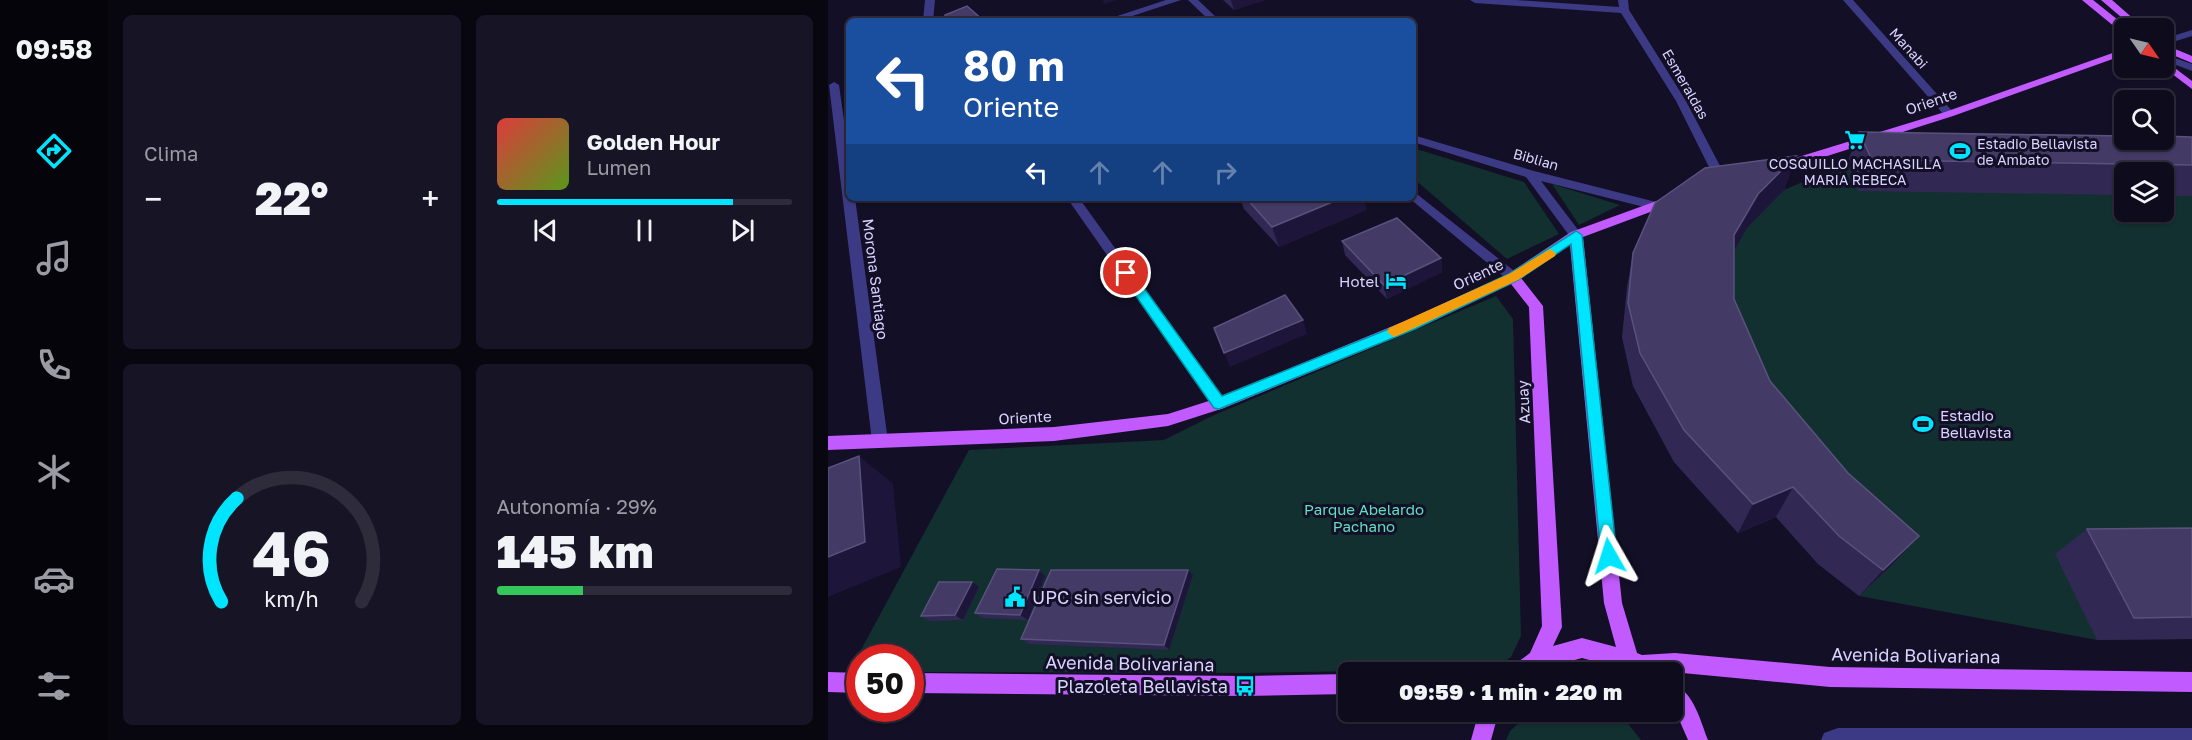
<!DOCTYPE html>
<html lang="es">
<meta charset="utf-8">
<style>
:root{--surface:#0e0b1c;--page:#171425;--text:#f1f3f6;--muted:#9b9ba3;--line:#2e2b3b;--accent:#00e5ff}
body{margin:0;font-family:"Golos Text",sans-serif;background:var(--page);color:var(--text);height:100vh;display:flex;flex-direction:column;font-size:22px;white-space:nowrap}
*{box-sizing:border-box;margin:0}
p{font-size:20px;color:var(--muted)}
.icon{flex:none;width:33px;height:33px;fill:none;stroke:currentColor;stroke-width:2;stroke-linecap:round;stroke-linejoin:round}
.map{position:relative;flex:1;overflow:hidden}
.side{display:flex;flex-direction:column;gap:15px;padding:15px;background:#08060f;width:720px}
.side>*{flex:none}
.banner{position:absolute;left:18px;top:18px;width:570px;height:183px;border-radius:9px;box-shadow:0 2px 4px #0004,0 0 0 2px var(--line);background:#1a4fa0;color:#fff;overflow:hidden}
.needle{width:39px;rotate:124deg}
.buttons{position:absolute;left:1286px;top:18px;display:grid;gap:12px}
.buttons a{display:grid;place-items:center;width:60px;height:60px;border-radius:9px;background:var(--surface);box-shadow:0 2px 4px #0004,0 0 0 2px var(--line);font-size:30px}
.speed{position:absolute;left:18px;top:644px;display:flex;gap:12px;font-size:30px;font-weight:700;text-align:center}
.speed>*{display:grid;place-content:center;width:78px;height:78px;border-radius:50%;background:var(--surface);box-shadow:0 2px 4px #0004,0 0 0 2px var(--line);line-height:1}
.speed .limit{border:9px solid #d22;background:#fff;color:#111}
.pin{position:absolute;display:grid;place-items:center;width:51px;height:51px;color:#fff;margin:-26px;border:3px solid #fff;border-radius:50%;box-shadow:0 2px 6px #0007}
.me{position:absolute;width:66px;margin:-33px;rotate:354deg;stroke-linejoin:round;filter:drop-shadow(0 0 4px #0008)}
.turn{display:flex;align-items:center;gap:21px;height:126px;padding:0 18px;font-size:27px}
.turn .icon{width:78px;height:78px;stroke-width:2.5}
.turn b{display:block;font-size:42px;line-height:51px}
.lanes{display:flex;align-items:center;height:57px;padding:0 18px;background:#0003;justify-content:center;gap:30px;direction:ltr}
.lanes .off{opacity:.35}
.big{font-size:45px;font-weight:800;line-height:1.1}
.side .tile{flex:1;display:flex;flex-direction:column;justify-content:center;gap:9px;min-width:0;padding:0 21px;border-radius:9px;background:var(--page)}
.side .dial{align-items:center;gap:0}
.dial svg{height:156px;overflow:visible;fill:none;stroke:var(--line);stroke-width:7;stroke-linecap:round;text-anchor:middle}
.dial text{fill:var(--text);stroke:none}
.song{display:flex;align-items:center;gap:18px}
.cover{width:72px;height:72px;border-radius:9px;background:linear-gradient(135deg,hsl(0 70% 55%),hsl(90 70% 35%))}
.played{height:6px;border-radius:3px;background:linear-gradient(90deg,var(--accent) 80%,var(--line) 80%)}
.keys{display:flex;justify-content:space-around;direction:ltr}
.heat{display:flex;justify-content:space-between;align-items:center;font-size:33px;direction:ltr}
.charge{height:9px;border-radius:4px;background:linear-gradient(90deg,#34c759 29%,var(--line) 0)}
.side .tiles{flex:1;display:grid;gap:15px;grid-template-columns:repeat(2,1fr)}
.trip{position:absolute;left:510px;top:662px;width:345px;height:60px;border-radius:9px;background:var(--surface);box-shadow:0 2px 4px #0004,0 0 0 2px var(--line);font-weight:800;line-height:60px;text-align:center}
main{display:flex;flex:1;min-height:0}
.menu{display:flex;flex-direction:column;width:108px;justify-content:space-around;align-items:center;background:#06040b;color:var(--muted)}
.menu .icon{width:42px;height:42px}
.menu .selected{color:var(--accent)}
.menu b{font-size:27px;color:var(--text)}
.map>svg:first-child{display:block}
.green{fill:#12302f;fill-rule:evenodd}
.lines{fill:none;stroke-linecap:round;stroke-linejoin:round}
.minor{fill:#3d3a85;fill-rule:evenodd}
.major{fill:#c25bff;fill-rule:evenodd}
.wall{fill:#312854}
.shaded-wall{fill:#1d163a}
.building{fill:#433a66;stroke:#5a527e;stroke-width:1.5}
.route{fill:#00e5ff;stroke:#0095a6;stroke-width:1.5}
.slow{fill:#f59e0b}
.labels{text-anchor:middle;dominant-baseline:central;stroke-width:6;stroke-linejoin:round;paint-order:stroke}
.far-street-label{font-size:14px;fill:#d9d4ff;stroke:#130f26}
.far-poi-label{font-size:14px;fill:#d9d4ff;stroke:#130f26;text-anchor:start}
.street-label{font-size:15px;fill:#d9d4ff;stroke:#130f26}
.poi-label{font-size:15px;fill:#d9d4ff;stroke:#130f26;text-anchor:end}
.park-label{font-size:15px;fill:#5fe0c0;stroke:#130f26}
.near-poi-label{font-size:18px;fill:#d9d4ff;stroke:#130f26;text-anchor:start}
.near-street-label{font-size:18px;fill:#d9d4ff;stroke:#130f26}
</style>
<main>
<nav class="menu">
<b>09:58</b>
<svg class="icon selected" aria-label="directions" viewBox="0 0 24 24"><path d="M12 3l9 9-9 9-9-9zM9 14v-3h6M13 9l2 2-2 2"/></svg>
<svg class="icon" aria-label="music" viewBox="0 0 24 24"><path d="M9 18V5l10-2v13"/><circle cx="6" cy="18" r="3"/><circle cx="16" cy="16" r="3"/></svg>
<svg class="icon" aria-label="phone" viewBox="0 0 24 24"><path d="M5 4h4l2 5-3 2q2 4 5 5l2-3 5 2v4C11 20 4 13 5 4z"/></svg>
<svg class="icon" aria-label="climate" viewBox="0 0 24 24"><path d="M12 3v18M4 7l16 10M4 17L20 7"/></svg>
<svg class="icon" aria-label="car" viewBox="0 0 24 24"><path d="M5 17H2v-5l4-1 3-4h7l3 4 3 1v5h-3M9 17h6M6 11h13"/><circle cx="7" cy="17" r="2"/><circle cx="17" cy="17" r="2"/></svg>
<svg class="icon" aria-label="filters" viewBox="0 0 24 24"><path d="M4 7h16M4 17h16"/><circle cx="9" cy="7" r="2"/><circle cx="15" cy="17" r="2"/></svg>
</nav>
<section class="side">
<div class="tiles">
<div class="tile"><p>Clima</p>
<div class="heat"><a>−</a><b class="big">22°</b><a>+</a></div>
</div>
<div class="tile">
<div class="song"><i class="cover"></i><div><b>Golden Hour</b><p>Lumen</p></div></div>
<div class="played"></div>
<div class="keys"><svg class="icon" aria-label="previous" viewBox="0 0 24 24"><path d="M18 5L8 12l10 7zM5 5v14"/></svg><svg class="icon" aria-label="pause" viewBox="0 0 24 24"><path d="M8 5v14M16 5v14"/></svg><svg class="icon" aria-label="next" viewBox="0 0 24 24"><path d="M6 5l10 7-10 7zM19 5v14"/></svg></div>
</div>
<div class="tile dial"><svg viewBox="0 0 100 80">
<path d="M14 69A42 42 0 1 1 86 69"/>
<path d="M14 69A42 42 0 0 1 22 16" stroke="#00e5ff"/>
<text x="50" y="56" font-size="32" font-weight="700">46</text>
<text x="50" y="72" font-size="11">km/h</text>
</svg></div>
<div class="tile"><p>Autonomía · 29%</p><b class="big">145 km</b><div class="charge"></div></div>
</div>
</section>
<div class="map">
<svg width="1364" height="740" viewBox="0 0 1364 740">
<rect width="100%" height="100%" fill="#130f26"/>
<g class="green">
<polygon points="585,148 696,182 731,234 679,259 585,178"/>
<path d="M1019,163L1364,168V639L1269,640L1031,596L990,564L948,517L910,533L846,462L805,386L794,337L956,190ZM1296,172H1335V212H1296Z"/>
<polygon points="724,184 792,205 751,225"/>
<polygon points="668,296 685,319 693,636 683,657 666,669 417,673 83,672 82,657 32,657 31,672 21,672 141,450 336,440 384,416"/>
<polygon points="704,711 784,711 797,720 813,740 678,740 682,731"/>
</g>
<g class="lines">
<g class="minor">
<polygon points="97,0 107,0 105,21 95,21"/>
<polygon points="338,0 353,0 289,21 274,21"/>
<polygon points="360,0 370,0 392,21 382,21"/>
<polygon points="642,0 688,0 791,7 790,0 800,0 801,10 858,101 901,183 899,186 895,187 889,183 848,101 793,13 647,3"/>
<polygon points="1015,0 1025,0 1125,112 1125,116 1117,116"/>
<polygon points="1364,30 1364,36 1335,45 1335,39"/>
<polygon points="1335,54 1364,64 1364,71 1335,60"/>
<polygon points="6,82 11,85 21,156 21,198 27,198 60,441 58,446 52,448 46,446 44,441 1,85"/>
<polygon points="585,135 706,171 828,202 830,205 824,209 713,181 754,235 753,238 743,238 698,177 585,142"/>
<polygon points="585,191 690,274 692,277 690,280 680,280 581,198 585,198"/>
<polygon points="239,198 251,198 396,400 399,404 396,408 391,410 386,408"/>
<polygon points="1010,728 1364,728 1364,740 993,740 996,733"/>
</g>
<g class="major">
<polygon points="1254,0 1265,0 1300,28 1296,28 1296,33 1293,32"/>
<polygon points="1273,0 1284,0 1316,28 1306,28"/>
<polygon points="1335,44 1364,56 1364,63 1335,51"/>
<polygon points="1296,49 1296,55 1125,116 952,171 948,172 942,168 944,165 1117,112"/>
<polygon points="1335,59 1364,81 1364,89 1335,67"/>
<path d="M845,195L849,196V202L755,237L794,603L809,653L814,655L847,653L1002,667L1364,672V692L1002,687L844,672H806L754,658L714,669L709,672H683L686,665L702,653L714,626L701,307L683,284L587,329L396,408L340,426L226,441L0,450V436L226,427L340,414L387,399L577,321L680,274L743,232ZM742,245L776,603L788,647L754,638L725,646L734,627L715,306L693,278Z"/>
<polygon points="0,672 32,673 32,693 0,692"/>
<polygon points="82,673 417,676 520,674 520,694 417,696 82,693"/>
<path d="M844,683C866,692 872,720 880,740H860L850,717L844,710Z"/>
<polygon points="651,711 671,711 663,740 643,740"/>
</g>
</g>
<g class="wall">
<polygon points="395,0 437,0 406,10"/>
<polygon points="1031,132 1364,137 1364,196 1335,196 1335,172 1296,172 1296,195 1030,191 1019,163"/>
<polygon points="968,156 956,190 919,228 906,251 906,299 942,381 1020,473 1091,536 1065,564 1031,596 990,564 948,517 910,533 846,462 805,386 794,337 799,287 805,253"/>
<polygon points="412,198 536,198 538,210 451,247 416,209"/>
<polygon points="514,241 613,258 614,272 559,299 517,255"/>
<polygon points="1364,528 1364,639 1269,640 1227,554 1259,529"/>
<polygon points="365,575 341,650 201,644 193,639"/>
<polygon points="217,576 200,620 154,618 147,613"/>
<polygon points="151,587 135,620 102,621 93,616"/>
</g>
<g class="shaded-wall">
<polygon points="275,0 288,0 276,4"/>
<polygon points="403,0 437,0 406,10"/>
<polygon points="968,156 956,190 919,228 895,270 906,235 930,194"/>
<polygon points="514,198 536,198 538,210 451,247 444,227"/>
<polygon points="613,258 614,272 559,299 556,285"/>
<polygon points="475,320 479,334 402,367 396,353"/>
<polygon points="31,456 65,484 73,567 0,597 0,557"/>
<polygon points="965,487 948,517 910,533 925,504"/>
<polygon points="1091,536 1065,564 1031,596 1055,570"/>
<polygon points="211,570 217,576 200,620 192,615"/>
<polygon points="360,570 365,575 341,650 336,645"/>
<polygon points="144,582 151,587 135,620 127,615"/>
</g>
<g class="building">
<polygon points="139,6 156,21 117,21 117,15"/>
<polygon points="1031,132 1296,136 1296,140 1335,140 1335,136 1364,137 1364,165 1044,160"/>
<polygon points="968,156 930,194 906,235 906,299 942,381 1020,473 1091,536 1055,570 1011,536 965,487 925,504 856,430 812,353 800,303 805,253 827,203 877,168"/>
<polygon points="418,198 514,198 444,227"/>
<polygon points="569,218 613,258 556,285 514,241"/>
<polygon points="457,295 475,320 396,353 386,328"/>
<polygon points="31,456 37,542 0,557 0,468"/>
<polygon points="1364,528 1364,617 1306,618 1259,529"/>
<polygon points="169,569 211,570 192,615 147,613"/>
<polygon points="223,570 360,570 336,645 193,639"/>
<polygon points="111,582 144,582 127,615 93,616"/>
</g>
<polygon class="route" points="748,231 754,235 789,556 787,561 781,564 775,561 773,556 743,244 690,280 587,329 391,409 386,408 292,273 294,270 303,270 394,396 578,322 681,274"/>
<polygon class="slow" points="722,249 728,253 727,256 690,280 571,335 566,337 559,332 561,328 681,274"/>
<defs>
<g id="supermarket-bare" transform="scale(1.62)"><path d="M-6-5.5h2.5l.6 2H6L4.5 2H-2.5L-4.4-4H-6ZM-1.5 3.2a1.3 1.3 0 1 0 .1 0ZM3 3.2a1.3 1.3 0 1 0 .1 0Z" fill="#00e5ff" stroke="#130f26" stroke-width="2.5" paint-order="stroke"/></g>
<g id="stadium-bare" transform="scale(1.62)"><path d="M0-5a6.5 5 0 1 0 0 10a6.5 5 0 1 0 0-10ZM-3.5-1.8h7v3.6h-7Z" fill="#00e5ff" stroke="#130f26" stroke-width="2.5" paint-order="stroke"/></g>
<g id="hotel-bare" transform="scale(1.62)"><path d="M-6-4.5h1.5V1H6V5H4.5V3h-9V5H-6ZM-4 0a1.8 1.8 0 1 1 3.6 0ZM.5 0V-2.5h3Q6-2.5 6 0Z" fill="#00e5ff" stroke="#130f26" stroke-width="2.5" paint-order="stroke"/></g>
<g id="civic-bare" transform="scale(1.62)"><path d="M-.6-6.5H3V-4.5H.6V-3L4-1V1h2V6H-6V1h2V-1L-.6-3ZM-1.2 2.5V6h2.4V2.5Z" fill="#00e5ff" stroke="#130f26" stroke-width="2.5" paint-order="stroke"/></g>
<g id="bus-bare" transform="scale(1.62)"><path d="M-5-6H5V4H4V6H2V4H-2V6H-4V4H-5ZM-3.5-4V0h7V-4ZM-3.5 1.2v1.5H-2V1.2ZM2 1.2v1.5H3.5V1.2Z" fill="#00e5ff" stroke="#130f26" stroke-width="2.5" paint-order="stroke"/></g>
</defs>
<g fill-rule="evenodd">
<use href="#supermarket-bare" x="1027" y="140"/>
<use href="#stadium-bare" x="1132" y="151"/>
<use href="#hotel-bare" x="568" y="281"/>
<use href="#stadium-bare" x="1095" y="424"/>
<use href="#civic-bare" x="187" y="597"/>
<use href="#bus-bare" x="417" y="686"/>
</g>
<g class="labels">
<g class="far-street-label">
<text transform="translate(1081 48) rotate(48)">Manabi</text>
<text transform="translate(858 84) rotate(60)">Esmeraldas</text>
<text transform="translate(708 159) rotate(16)">Biblian</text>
</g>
<g class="far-poi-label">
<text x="1149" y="143">Estadio Bellavista<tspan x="1149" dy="16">de Ambato</tspan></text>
<text x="1027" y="163" text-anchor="middle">COSQUILLO MACHASILLA<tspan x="1027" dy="16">MARIA REBECA</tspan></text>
</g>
<g class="street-label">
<text transform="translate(1103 101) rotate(-19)">Oriente</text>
<text transform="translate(650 274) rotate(-25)">Oriente</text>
<text transform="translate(48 279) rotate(83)">Morona Santiago</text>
<text transform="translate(695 402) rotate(-93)">Azuay</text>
<text transform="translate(197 417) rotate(-3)">Oriente</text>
</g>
<g class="poi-label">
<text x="551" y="281">Hotel</text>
<text x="1112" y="415" text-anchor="start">Estadio<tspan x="1112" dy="17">Bellavista</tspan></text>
</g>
<g class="park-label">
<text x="536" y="509">Parque Abelardo<tspan x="536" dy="17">Pachano</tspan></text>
</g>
<g class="near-poi-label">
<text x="204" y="597">UPC sin servicio</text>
<text x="400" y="686" text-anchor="end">Plazoleta Bellavista</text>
</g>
<g class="near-street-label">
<text transform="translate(1088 655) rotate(1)">Avenida Bolivariana</text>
<text transform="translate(302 663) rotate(1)">Avenida Bolivariana</text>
</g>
</g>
</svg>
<div class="buttons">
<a><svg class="needle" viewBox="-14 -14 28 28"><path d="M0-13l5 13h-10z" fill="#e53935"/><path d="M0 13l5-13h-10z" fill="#9b9ba3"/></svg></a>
<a><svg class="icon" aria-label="search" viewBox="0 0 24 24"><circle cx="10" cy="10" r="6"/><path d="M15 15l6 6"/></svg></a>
<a><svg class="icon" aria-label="layers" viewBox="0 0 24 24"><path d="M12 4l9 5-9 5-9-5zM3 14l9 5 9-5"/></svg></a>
</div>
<div class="speed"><div class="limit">50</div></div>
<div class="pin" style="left:298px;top:273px;background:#d93025"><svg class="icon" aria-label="arrive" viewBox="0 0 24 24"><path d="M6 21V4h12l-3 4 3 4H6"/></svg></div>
<svg class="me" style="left:781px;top:556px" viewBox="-20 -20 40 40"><path d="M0-17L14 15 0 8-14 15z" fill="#00e5ff" stroke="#fff" stroke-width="4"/></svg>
<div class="trip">09:59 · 1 min · 220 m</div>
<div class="banner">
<div class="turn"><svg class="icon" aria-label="left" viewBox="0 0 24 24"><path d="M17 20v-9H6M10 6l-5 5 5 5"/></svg><div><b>80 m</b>Oriente</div></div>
<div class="lanes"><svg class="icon" aria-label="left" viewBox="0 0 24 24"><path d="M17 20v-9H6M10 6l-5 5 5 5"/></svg><svg class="icon off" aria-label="ahead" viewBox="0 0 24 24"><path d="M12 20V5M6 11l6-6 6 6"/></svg><svg class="icon off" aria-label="ahead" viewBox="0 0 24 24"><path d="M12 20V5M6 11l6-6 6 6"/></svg><svg class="icon off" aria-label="right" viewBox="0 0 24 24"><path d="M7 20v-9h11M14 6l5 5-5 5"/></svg></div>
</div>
</div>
</main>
